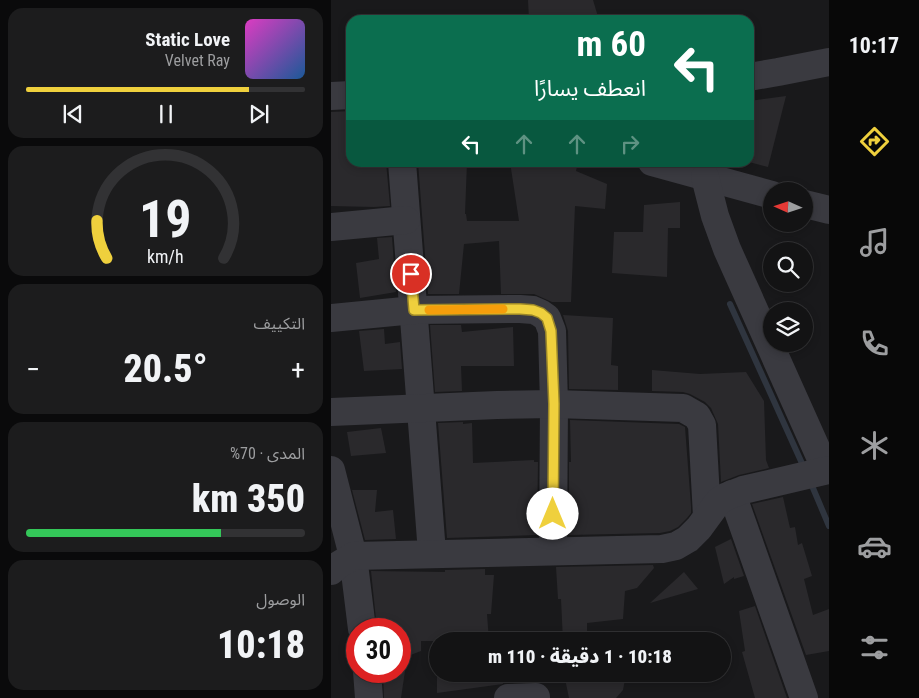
<!DOCTYPE html>
<html lang="ar">
<meta charset="utf-8">
<style>
:root{--surface:#131314;--page:#1c1c1d;--text:#f1f3f6;--muted:#9d9ea0;--line:#323234;--accent:#efd03d}
body{margin:0;font-family:"Roboto Condensed","Noto Sans Arabic",sans-serif;background:var(--page);color:var(--text);direction:rtl;height:100vh;display:flex;flex-direction:column;font-size:19px;white-space:nowrap}
*{box-sizing:border-box;margin:0}
p{font-size:16px;color:var(--muted)}
.icon{flex:none;width:28px;height:28px;fill:none;stroke:currentColor;stroke-width:2;stroke-linecap:round;stroke-linejoin:round}
.map{position:relative;flex:1;overflow:hidden;direction:ltr}
.drawer{display:flex;flex-direction:column;gap:8px;padding:8px;background:#0a0a0b;width:331px}
.drawer>*{flex:none}
.hud{position:absolute;left:15px;top:15px;width:408px;height:152px;border-radius:15px;box-shadow:0 2px 8px #0003,0 0 0 1px var(--line);direction:rtl;background:#0b6e4f;color:#fff;overflow:hidden}
.needle{width:32px;rotate:273deg}
.buttons{position:absolute;left:432px;top:182px;display:grid;gap:10px}
.buttons a{display:grid;place-items:center;width:50px;height:50px;border-radius:50%;background:var(--surface);box-shadow:0 2px 8px #0003,0 0 0 1px var(--line);font-size:25px}
.speed{position:absolute;left:15px;top:618px;display:flex;gap:10px;font-size:25px;font-weight:700;text-align:center}
.speed>*{display:grid;place-content:center;width:65px;height:65px;border-radius:50%;background:var(--surface);box-shadow:0 2px 8px #0003,0 0 0 1px var(--line);line-height:1}
.speed .limit{border:8px solid #d22;background:#fff;color:#111}
.pin{position:absolute;display:grid;place-items:center;width:42px;height:42px;color:#fff;margin:-21px;border:2px solid #fff;border-radius:50%;box-shadow:0 1px 5px #0007}
.me{position:absolute;width:55px;margin:-28px;rotate:0deg;stroke-linejoin:round;filter:drop-shadow(0 0 4px #0008)}
.turn{display:flex;align-items:center;gap:18px;height:105px;padding:0 25px;font-size:22px}
.turn .icon{width:65px;height:65px;stroke-width:2.5}
.turn b{display:block;font-size:35px;line-height:42px}
.lanes{display:flex;align-items:center;height:48px;padding:0 25px;background:#0003;justify-content:center;gap:25px;direction:ltr}
.lanes .off{opacity:.35}
.big{font-size:38px;font-weight:800;line-height:1.1}
.drawer .tile{flex:1;display:flex;flex-direction:column;justify-content:center;gap:8px;min-width:0;padding:0 18px;border-radius:15px;background:var(--page)}
.drawer .dial{align-items:center;gap:0}
.dial svg{height:130px;overflow:visible;fill:none;stroke:var(--line);stroke-width:7;stroke-linecap:round;text-anchor:middle}
.dial text{fill:var(--text);stroke:none}
.song{display:flex;align-items:center;gap:15px}
.cover{width:60px;height:60px;border-radius:8px;background:linear-gradient(135deg,hsl(310 70% 55%),hsl(210 70% 35%))}
.played{height:5px;border-radius:2px;background:linear-gradient(90deg,var(--accent) 80%,var(--line) 80%)}
.keys{display:flex;justify-content:space-around;direction:ltr}
.heat{display:flex;justify-content:space-between;align-items:center;font-size:28px;direction:ltr}
.charge{height:8px;border-radius:4px;background:linear-gradient(90deg,#34c759 70%,var(--line) 0)}
.trip{position:absolute;left:98px;top:632px;width:302px;height:50px;border-radius:25px;background:var(--surface);box-shadow:0 2px 8px #0003,0 0 0 1px var(--line);font-weight:800;line-height:50px;text-align:center;direction:rtl}
main{display:flex;flex:1;min-height:0}
.tabs{display:flex;flex-direction:column;width:90px;justify-content:space-around;align-items:center;background:#080808;color:var(--muted)}
.tabs .icon{width:35px;height:35px}
.tabs .selected{color:var(--accent)}
.tabs b{font-size:22px;color:var(--text)}
.map>svg:first-child{display:block}
.lines{fill:none;stroke-linecap:round;stroke-linejoin:round}
.stream{stroke:#2f353f;stroke-width:6}
.building{fill:#2a292c}
.minor{stroke:#3a3a40;stroke-width:28}
.route-casing{stroke:#9b8728;stroke-width:12}
.route{stroke:#efd03d;stroke-width:9}
.slow{stroke:#f59e0b;stroke-width:9}
</style>
<main>
<nav class="tabs">
<b>10:17</b>
<svg class="icon selected" aria-label="directions" viewBox="0 0 24 24"><path d="M12 3l9 9-9 9-9-9zM9 14v-3h6M13 9l2 2-2 2"/></svg>
<svg class="icon" aria-label="music" viewBox="0 0 24 24"><path d="M9 18V5l10-2v13"/><circle cx="6" cy="18" r="3"/><circle cx="16" cy="16" r="3"/></svg>
<svg class="icon" aria-label="phone" viewBox="0 0 24 24"><path d="M5 4h4l2 5-3 2q2 4 5 5l2-3 5 2v4C11 20 4 13 5 4z"/></svg>
<svg class="icon" aria-label="climate" viewBox="0 0 24 24"><path d="M12 3v18M4 7l16 10M4 17L20 7"/></svg>
<svg class="icon" aria-label="car" viewBox="0 0 24 24"><path d="M5 17H2v-5l4-1 3-4h7l3 4 3 1v5h-3M9 17h6M6 11h13"/><circle cx="7" cy="17" r="2"/><circle cx="17" cy="17" r="2"/></svg>
<svg class="icon" aria-label="filters" viewBox="0 0 24 24"><path d="M4 7h16M4 17h16"/><circle cx="9" cy="7" r="2"/><circle cx="15" cy="17" r="2"/></svg>
</nav>
<div class="map">
<svg width="498" height="698" viewBox="0 0 498 698">
<rect width="100%" height="100%" fill="#19191b"/>
<g class="lines">
<g class="stream">
<polyline points="399,304 474,470"/>
<polyline points="479,481 498,526"/>
</g>
</g>
<g class="building">
<polygon points="197,0 262,0 268,20 198,20"/>
<polygon points="455,96 437,167 418,162 418,101"/>
<polygon points="20,111 20,162 55,162 59,206 43,207 0,206 0,112"/>
<polygon points="87,162 136,162 134,214 135,214 136,221 188,221 179,162 247,162 245,171 276,184 274,209 244,206 240,302 221,302 203,294 170,294 168,241 133,244 128,294 97,294"/>
<polygon points="349,202 349,228 337,228 336,277 281,273 283,232 312,232 313,205"/>
<polygon points="61,237 65,292 29,298 25,263 48,259 46,238"/>
<polygon points="232,315 282,318 280,365 287,366 287,390 238,389 237,331"/>
<polygon points="99,325 130,325 131,332 182,327 183,366 130,366 131,391 104,392"/>
<polygon points="53,329 54,344 69,342 71,369 33,371 28,331"/>
<polygon points="321,370 369,374 415,372 433,401 435,460 438,468 408,475 390,482 387,424 380,408 374,402 359,394 352,392 321,391"/>
<polygon points="239,420 348,424 354,427 360,506 360,513 356,518 347,527 339,531 329,533 238,535 238,462 240,462"/>
<polygon points="132,422 132,424 141,423 142,463 203,460 203,462 207,462 206,535 116,538 107,423"/>
<polygon points="50,428 55,453 20,456 16,432"/>
<polygon points="21,490 46,490 44,512 62,510 65,539 34,540"/>
<polygon points="452,497 459,528 464,527 467,545 471,543 481,576 473,579 482,615 498,609 498,651 475,655 421,504"/>
<polygon points="400,539 413,576 403,579 403,577 393,584 384,547"/>
<polygon points="322,565 323,568 306,588 294,591 292,619 256,623 256,641 232,641 230,599 227,599 225,567"/>
<polygon points="154,569 154,575 163,575 160,614 156,614 158,641 90,641 90,651 69,659 69,629 46,629 40,571 114,572 114,570"/>
<polygon points="353,572 367,589 319,603"/>
<polygon points="424,606 456,698 424,698 411,652 414,651 408,611"/>
<polygon points="52,671 74,671 70,698 53,698"/>
<polygon points="106,674 171,674 172,684 106,693"/>
<polygon points="233,674 295,674 292,690 285,698 238,698"/>
</g>
<g class="lines">
<g class="minor">
<polyline points="418,77 447,72 498,62"/>
<polyline points="0,96 20,95"/>
<polyline points="71,162 101,553"/>
<polyline points="321,162 441,195"/>
<polyline points="374,177 384,216 396,249 495,470"/>
<polyline points="474,204 498,210"/>
<polyline points="0,227 75,220"/>
<polyline points="0,318 83,310 189,309 202,310 209,313 216,318 221,331 223,404 222,551"/>
<polyline points="0,412 166,405 223,404 352,408 366,416 371,425 376,516"/>
<polyline points="0,470 22,556 31,629"/>
<polyline points="401,494 473,698"/>
<polyline points="0,571 6,566 22,556 331,549 345,546 357,539 368,528 387,502 394,497 412,490 498,470"/>
<polyline points="36,671 38,698"/>
<polyline points="177,698 205,697"/>
</g>
</g>
<g class="lines">
<g class="route-casing">
<polyline id="route" points="80,274 83,310 189,309 202,310 210,313 216,318 220,331 223,404 222,514"/>
</g>
<use href="#route" class="route"/>
<polyline class="slow" points="98,310 172,309"/>
</g>
</svg>
<div class="buttons">
<a><svg class="needle" viewBox="-14 -14 28 28"><path d="M0-13l5 13h-10z" fill="#e53935"/><path d="M0 13l5-13h-10z" fill="#9d9ea0"/></svg></a>
<a><svg class="icon" aria-label="search" viewBox="0 0 24 24"><circle cx="10" cy="10" r="6"/><path d="M15 15l6 6"/></svg></a>
<a><svg class="icon" aria-label="layers" viewBox="0 0 24 24"><path d="M12 4l9 5-9 5-9-5zM3 14l9 5 9-5"/></svg></a>
</div>
<div class="speed"><div class="limit">30</div></div>
<div class="pin" style="left:80px;top:274px;background:#d93025"><svg class="icon" aria-label="arrive" viewBox="0 0 24 24"><path d="M6 21V4h12l-3 4 3 4H6"/></svg></div>
<svg class="me" style="left:222px;top:514px" viewBox="-20 -20 40 40"><circle r="19" fill="#fff"/><path d="M0-13L10 11 0 6-10 11z" fill="#efd03d"/></svg>
<div class="trip">10:18 · 1 دقيقة · 110 m</div>
<div class="hud">
<div class="turn"><svg class="icon" aria-label="left" viewBox="0 0 24 24"><path d="M17 20v-9H6M10 6l-5 5 5 5"/></svg><div><b>60 m</b>انعطف يسارًا</div></div>
<div class="lanes"><svg class="icon" aria-label="left" viewBox="0 0 24 24"><path d="M17 20v-9H6M10 6l-5 5 5 5"/></svg><svg class="icon off" aria-label="ahead" viewBox="0 0 24 24"><path d="M12 20V5M6 11l6-6 6 6"/></svg><svg class="icon off" aria-label="ahead" viewBox="0 0 24 24"><path d="M12 20V5M6 11l6-6 6 6"/></svg><svg class="icon off" aria-label="right" viewBox="0 0 24 24"><path d="M7 20v-9h11M14 6l5 5-5 5"/></svg></div>
</div>
</div>
<section class="drawer">
<div class="tile">
<div class="song"><i class="cover"></i><div><b>Static Love</b><p>Velvet Ray</p></div></div>
<div class="played"></div>
<div class="keys"><svg class="icon" aria-label="previous" viewBox="0 0 24 24"><path d="M18 5L8 12l10 7zM5 5v14"/></svg><svg class="icon" aria-label="pause" viewBox="0 0 24 24"><path d="M8 5v14M16 5v14"/></svg><svg class="icon" aria-label="next" viewBox="0 0 24 24"><path d="M6 5l10 7-10 7zM19 5v14"/></svg></div>
</div>
<div class="tile dial"><svg viewBox="0 0 100 80">
<path d="M14 69A42 42 0 1 1 86 69"/>
<path d="M14 69A42 42 0 0 1 8 46" stroke="#efd03d"/>
<text x="50" y="56" font-size="32" font-weight="700">19</text>
<text x="50" y="72" font-size="11">km/h</text>
</svg></div>
<div class="tile"><p>التكييف</p>
<div class="heat"><a>−</a><b class="big">20.5°</b><a>+</a></div>
</div>
<div class="tile"><p>المدى · 70%</p><b class="big">350 km</b><div class="charge"></div></div>
<div class="tile"><p>الوصول</p><b class="big">10:18</b></div>
</section>
</main>
